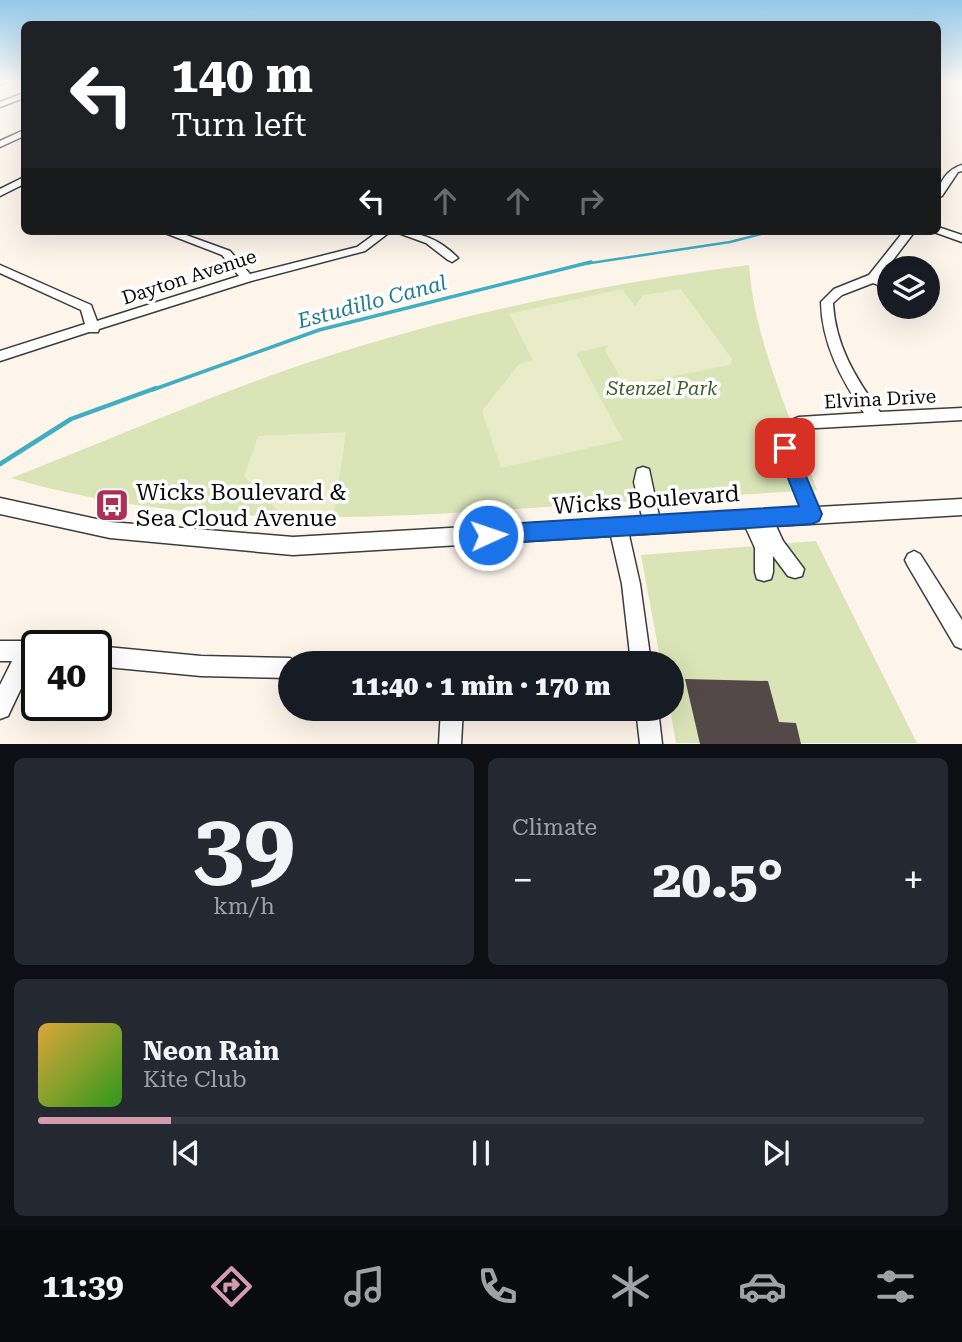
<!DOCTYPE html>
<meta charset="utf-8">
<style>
:root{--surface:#171b24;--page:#242831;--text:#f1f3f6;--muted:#9ea1a6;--line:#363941;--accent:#d39bae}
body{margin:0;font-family:"Roboto Serif",serif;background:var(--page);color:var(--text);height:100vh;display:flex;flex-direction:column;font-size:26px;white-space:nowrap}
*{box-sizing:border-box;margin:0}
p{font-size:23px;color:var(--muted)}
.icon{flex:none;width:38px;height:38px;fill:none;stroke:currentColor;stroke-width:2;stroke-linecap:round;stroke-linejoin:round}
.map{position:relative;height:744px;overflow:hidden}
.side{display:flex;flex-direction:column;gap:14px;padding:14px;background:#0d0f14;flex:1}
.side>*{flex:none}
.top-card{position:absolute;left:21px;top:21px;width:920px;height:214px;border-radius:10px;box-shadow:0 7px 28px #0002;background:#202124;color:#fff;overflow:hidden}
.controls{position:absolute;left:877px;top:256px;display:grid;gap:14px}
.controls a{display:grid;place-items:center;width:63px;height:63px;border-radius:50%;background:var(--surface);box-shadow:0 7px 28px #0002;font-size:35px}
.speed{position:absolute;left:21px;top:630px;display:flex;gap:14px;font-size:35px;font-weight:700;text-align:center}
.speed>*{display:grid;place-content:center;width:91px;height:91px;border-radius:50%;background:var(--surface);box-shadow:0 7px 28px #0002;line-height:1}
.speed .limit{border:4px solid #111;border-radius:10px;background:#fff;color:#111}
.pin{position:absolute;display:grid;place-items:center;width:60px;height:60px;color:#fff;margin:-30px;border-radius:14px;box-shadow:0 4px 10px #0006}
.me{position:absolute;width:77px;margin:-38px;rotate:87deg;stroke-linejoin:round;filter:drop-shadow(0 0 5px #0008)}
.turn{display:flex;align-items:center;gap:24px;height:147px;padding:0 35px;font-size:32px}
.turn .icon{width:91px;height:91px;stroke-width:2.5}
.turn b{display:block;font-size:49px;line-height:60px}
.lanes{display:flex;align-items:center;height:66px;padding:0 35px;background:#0003;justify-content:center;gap:35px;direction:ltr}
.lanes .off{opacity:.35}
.big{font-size:52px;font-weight:800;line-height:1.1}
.side .card{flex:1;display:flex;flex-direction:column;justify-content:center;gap:10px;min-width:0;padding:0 24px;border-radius:10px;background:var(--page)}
.side .dial{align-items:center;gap:0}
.dial b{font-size:91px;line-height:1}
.song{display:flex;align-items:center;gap:21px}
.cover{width:84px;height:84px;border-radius:10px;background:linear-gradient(135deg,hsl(40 70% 55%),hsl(110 70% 35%))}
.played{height:7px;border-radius:4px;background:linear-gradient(90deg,var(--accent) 15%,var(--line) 15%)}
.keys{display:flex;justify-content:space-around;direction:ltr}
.heat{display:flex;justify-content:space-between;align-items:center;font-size:38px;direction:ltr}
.side .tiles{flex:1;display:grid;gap:14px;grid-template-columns:1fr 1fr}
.card:last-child{grid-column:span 2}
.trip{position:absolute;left:278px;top:651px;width:406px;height:70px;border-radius:35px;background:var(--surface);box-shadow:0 7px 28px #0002;font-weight:800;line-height:70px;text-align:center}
.dock{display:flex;height:112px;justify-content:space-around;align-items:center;background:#090b0e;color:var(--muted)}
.dock .icon{width:49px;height:49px}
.dock .selected{color:var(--accent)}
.dock b{font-size:32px;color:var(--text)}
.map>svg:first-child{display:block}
.green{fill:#dae4b7}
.pitch{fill:#e9ecc8}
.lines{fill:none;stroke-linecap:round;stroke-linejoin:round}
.stream-far3{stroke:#40aec1;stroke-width:2}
.stream-far2{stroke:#40aec1;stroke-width:2.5}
.stream-far1{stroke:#40aec1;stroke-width:3.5}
.stream{stroke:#40aec1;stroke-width:4.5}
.building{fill:#524948}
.minor-casing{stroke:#3d3d3d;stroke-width:3}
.minor{fill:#fff;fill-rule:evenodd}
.route{fill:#1a73e8;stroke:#114b97;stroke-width:2}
.labels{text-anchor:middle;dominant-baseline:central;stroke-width:7;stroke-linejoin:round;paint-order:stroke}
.street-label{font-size:19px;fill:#0a0a0a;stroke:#fff}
.park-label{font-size:19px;font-style:italic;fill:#3c5c21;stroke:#fff}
.water-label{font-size:21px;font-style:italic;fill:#1f7b91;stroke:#fff}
.near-poi-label{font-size:23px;fill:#0a0a0a;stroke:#fff;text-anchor:start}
.near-street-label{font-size:23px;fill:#0a0a0a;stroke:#fff}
</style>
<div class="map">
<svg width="962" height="744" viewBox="0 0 962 744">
<rect width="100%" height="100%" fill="#fdf4ea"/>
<g class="green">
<path d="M749,265C754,341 791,418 817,490C721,496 626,501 531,508C356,520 182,528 11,478C128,433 244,380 364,345C490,307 618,282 749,265Z"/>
<polygon points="816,541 917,743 676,743 670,709 672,709 672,663 661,663 641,555"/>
</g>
<g class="pitch">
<polygon points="622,289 635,306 643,295 681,289 732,359 730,365 625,386 605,350 608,345 576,353 623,440 501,468 482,411 519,364 533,360 509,314"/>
<polygon points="346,432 334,514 282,515 244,476 258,436"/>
</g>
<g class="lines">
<polyline class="stream-far3" points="0,85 9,82"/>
<polyline class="stream-far2" points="584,264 730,242 773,231"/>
<polyline class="stream-far1" points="152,390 319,330 591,262"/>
<polyline class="stream" points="0,464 71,419 156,388"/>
</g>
<polygon class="building" points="685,679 768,681 779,722 796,723 801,744 700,744"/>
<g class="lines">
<g class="minor-casing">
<g id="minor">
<polygon points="24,93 24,98 0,107 0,102"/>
<polygon points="24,130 24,136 0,147 0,141"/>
<path d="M962,165V171L958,172L942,196L938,197C938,182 948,169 962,165Z"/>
<polygon points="24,177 24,184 0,196 0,189"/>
<polygon points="938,227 962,235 962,242 934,232 938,231"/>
<polygon points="160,231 175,231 230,251 250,274 357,247 379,231 391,231 365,251 251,281 99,329 98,332 89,332 0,361 0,351 85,324 81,310 0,273 0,265 91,305 97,321 239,276 222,255"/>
<path d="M393,231C418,231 440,239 458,258L452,262L448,260L426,243Z"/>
<path d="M904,231H915L880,277L889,281V290L873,283L842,295L833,303C835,345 856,379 880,412L962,408V420L799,429L794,427L791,423L794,419L799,417L864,413C841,379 822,344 821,302L834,289L869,275Z"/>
<polygon points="785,441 791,443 817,507 962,499 962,515 776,526 783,541 804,569 802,576 795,578 788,576 773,556 773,572 771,579 764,581 757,579 755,572 755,548 746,528 629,535 640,584 651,663 631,663 622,584 611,536 293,555 110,538 0,514 0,498 110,522 293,537 642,517 634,482 637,469 643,467 649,469 659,516 801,508 777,448 779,443"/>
<polygon points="914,551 920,554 962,620 962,649 955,646 908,566 905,560 908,554"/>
<polygon points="0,641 35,641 43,646 37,646 37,660 34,661 8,716 0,719 0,685 12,661 0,661"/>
<polygon points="96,646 201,656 290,658 298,663 290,663 290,678 201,676 96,666"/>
<polygon points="441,709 463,709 461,744 439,744"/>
<polygon points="636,709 658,709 662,744 640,744"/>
</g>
</g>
<use href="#minor" class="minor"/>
</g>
<linearGradient id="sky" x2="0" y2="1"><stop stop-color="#93c9eb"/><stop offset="0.44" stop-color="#fefaf6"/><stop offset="1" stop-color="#fefaf6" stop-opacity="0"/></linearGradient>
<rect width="962" height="186" fill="url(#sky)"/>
<polygon class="route" points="785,440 792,443 822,514 819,521 812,524 488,544 481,541 478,535 481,528 488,525 799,506 776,448"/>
<defs>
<g id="bus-square" transform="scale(1.75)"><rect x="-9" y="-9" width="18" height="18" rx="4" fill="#ae2f55" stroke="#fff"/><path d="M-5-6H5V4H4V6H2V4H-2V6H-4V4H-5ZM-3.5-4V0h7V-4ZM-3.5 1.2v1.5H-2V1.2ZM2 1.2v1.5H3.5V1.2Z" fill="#fff"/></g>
</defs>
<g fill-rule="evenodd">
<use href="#bus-square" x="112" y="505"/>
</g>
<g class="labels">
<g class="street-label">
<text transform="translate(189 277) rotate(-18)">Dayton Avenue</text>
<text transform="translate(880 399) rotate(-3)">Elvina Drive</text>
</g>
<g class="park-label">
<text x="662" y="388">Stenzel Park</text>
</g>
<g class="water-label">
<text transform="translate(372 302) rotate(-15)">Estudillo Canal</text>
</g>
<g class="near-poi-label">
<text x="136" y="492">Wicks Boulevard &amp;<tspan x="136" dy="26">Sea Cloud Avenue</tspan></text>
</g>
<g class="near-street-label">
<text transform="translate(646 500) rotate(-4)">Wicks Boulevard</text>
</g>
</g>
</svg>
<div class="controls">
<a><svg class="icon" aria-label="layers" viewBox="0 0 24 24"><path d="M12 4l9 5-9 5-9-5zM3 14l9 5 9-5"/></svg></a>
</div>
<div class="speed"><div class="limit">40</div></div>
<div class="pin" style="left:785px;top:448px;background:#d93025"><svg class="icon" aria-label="arrive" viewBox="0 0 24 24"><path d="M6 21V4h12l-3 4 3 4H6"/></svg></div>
<svg class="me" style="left:488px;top:535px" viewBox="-20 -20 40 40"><circle r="17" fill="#1a73e8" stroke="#fff" stroke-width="3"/><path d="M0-11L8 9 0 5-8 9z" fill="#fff"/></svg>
<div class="trip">11:40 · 1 min · 170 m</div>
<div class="top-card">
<div class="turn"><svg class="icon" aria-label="left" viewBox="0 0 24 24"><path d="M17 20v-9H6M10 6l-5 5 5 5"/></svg><div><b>140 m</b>Turn left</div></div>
<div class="lanes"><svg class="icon" aria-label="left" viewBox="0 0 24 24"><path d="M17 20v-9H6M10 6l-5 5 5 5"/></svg><svg class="icon off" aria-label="ahead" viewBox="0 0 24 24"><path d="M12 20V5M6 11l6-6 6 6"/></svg><svg class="icon off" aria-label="ahead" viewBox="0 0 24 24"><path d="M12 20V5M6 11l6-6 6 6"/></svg><svg class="icon off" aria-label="right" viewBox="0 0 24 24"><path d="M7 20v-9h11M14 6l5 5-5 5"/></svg></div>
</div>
</div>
<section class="side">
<div class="tiles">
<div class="card dial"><b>39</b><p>km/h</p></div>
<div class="card"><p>Climate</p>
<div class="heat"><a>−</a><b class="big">20.5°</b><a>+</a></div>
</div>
<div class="card">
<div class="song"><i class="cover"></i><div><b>Neon Rain</b><p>Kite Club</p></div></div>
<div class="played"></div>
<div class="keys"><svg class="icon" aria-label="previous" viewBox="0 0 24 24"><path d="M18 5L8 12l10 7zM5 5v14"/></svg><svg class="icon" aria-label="pause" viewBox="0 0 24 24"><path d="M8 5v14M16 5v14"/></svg><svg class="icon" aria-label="next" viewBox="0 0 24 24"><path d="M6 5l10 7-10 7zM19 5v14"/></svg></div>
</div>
</div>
</section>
<nav class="dock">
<b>11:39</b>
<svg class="icon selected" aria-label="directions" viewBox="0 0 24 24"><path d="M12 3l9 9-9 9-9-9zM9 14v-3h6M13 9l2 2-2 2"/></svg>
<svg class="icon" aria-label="music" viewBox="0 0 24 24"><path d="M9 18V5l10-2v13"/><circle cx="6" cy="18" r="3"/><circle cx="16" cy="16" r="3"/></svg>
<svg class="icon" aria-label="phone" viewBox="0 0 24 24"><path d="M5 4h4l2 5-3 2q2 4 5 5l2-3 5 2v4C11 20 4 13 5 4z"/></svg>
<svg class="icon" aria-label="climate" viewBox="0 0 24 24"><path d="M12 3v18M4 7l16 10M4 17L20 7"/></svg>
<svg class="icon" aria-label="car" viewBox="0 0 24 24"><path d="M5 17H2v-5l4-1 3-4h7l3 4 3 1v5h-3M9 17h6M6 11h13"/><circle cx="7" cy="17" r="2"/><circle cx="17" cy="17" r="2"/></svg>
<svg class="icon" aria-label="filters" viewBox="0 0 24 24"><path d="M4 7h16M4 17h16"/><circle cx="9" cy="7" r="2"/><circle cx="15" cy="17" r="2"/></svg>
</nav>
